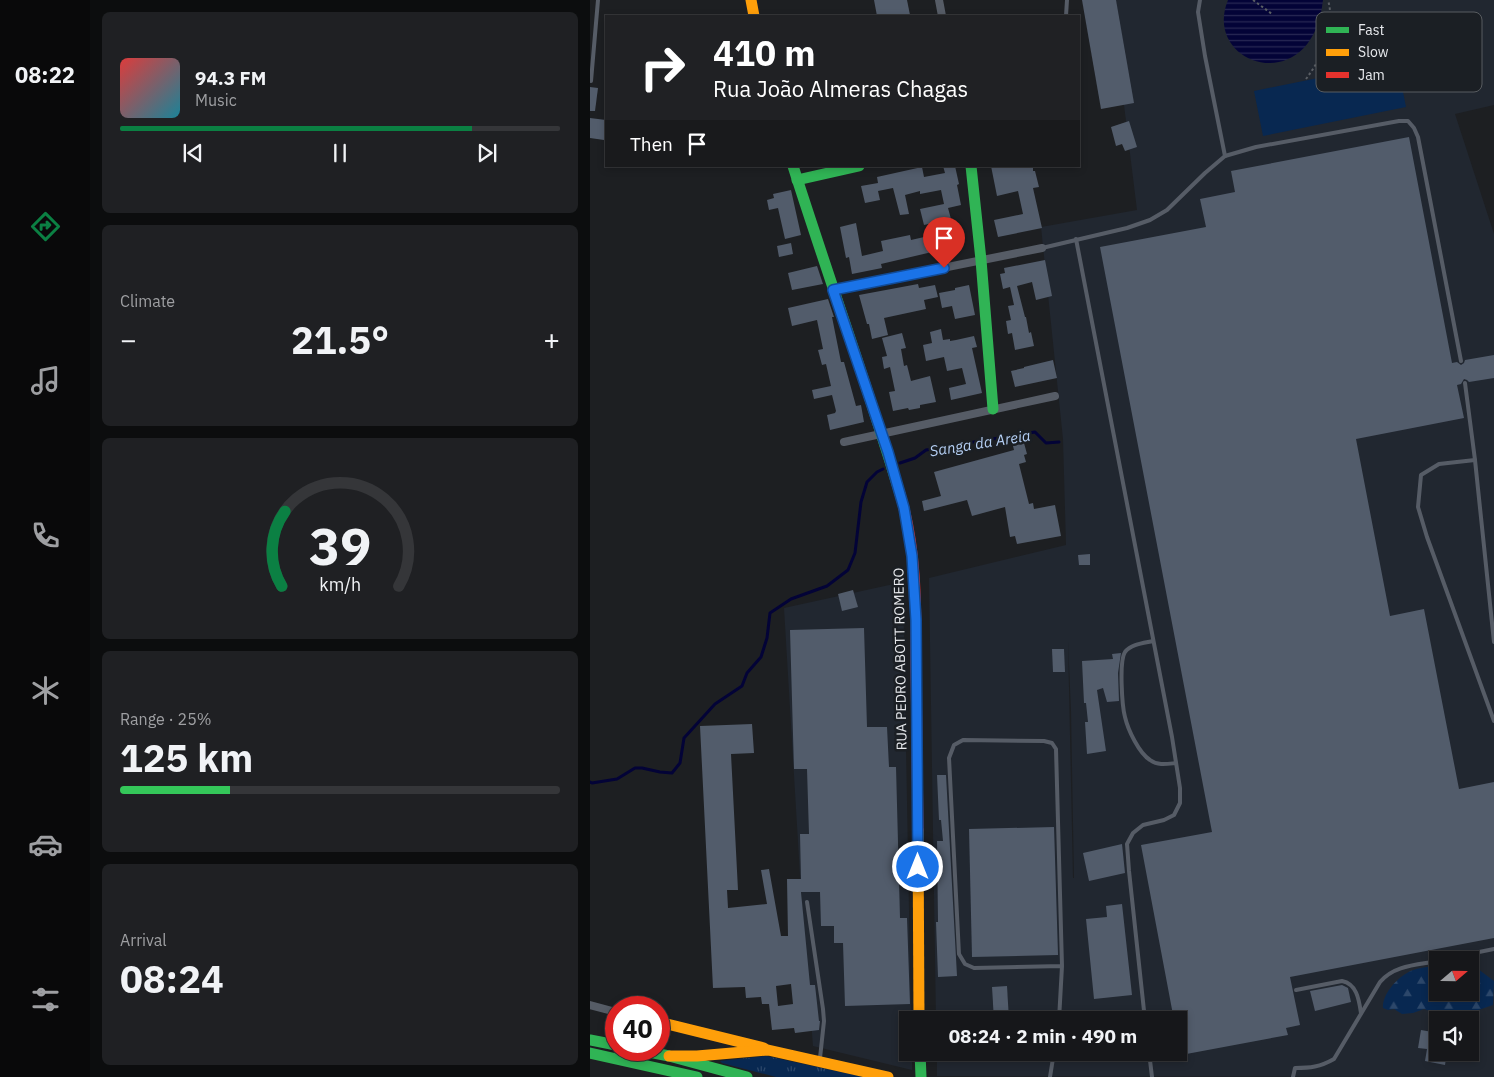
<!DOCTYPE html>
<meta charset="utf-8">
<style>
:root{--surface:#16171a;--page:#1f2023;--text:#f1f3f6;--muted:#9e9fa2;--line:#353639;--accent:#0b8043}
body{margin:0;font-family:"IBM Plex Sans",sans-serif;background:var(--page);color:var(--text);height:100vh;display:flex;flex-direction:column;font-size:19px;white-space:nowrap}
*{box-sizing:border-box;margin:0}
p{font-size:16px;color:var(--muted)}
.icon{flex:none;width:28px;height:28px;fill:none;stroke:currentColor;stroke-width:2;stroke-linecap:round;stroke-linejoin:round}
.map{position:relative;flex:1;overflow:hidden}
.drawer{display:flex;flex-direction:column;gap:12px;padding:12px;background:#0c0d0e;width:500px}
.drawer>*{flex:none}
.top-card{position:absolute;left:15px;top:15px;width:475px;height:152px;border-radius:0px;box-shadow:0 2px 8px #0003,0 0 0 1px var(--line);background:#202124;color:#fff;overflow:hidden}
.needle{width:32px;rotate:70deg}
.buttons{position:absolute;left:839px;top:951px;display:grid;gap:10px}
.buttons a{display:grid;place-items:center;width:50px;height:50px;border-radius:0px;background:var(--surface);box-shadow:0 2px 8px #0003,0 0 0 1px var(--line);font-size:25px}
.speed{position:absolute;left:15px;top:996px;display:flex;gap:10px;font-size:25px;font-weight:700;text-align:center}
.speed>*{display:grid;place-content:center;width:65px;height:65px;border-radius:50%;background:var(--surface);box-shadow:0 2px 8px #0003,0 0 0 1px var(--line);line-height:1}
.speed .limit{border:8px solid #d22;background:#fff;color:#111}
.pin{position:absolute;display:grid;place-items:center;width:42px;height:42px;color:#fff;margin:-51px -21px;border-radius:50% 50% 50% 0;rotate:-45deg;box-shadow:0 0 5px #0007}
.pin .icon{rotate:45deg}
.me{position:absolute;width:55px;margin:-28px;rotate:0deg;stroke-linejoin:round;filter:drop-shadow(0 0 4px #0008)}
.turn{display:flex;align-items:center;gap:18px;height:105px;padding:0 25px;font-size:22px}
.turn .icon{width:65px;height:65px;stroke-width:2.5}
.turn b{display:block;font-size:35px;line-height:42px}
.then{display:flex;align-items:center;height:48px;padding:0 25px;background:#0003;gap:10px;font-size:19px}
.big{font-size:38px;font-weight:700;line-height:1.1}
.drawer .card{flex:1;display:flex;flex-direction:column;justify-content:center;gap:8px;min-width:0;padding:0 18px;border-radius:8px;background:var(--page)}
.drawer .dial{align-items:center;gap:0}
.dial svg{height:130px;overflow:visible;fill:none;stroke:var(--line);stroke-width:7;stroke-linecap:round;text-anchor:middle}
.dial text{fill:var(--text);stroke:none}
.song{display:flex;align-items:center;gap:15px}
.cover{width:60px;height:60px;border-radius:8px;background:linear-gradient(135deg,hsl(0 70% 55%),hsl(190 70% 35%))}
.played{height:5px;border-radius:2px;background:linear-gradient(90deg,var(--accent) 80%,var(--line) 80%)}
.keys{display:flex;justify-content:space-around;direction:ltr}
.heat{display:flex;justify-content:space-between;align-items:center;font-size:28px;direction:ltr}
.charge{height:8px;border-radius:4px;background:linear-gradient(90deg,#34c759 25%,var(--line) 0)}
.trip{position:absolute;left:309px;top:1011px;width:288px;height:50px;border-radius:0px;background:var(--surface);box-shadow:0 2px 8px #0003,0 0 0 1px var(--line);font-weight:700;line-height:50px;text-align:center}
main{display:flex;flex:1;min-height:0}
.tab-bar{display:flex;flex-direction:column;width:90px;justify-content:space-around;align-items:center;background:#09090a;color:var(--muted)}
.tab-bar .icon{width:35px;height:35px}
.tab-bar .active{color:var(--accent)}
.tab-bar b{font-size:22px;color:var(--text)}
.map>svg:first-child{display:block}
.built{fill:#212730;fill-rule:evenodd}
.grass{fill:url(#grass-tufts)}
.forest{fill:url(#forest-firs)}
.green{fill:#082851}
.water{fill:url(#water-rules)}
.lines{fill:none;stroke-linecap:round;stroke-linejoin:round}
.stream{stroke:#030337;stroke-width:3}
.building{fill:#525c6b;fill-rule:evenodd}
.path{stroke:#5a5e64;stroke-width:2;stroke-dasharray:2.5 2.5;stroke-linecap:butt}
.lane{stroke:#565c66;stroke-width:4}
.street{stroke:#565c66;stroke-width:8}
.fast{stroke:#30b455;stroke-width:11}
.slow{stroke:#ff9f0a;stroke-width:11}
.jam{stroke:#e5322d;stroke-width:11}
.route-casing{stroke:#114b97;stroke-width:12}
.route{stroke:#1a73e8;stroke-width:9}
.labels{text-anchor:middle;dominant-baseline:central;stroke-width:5;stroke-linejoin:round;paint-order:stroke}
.street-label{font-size:14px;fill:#e7e9ed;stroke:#1b1f24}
.water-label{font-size:15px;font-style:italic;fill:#b4cef3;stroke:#1b1f24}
.key{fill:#1b1f24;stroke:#585c60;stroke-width:1}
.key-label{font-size:14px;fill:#e7e9ed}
</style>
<main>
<nav class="tab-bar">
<b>08:22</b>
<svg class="icon active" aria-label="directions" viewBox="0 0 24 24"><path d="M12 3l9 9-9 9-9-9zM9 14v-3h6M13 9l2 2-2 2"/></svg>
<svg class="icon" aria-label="music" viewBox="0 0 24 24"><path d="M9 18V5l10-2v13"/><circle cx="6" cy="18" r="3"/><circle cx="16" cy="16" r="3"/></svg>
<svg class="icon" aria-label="phone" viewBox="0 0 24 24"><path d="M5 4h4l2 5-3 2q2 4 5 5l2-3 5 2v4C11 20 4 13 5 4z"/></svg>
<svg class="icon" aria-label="climate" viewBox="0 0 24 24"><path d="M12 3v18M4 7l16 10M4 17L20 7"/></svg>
<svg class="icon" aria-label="car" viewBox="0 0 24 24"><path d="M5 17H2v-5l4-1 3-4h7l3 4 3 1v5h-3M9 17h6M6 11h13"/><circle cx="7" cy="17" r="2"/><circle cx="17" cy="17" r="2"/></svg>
<svg class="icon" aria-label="filters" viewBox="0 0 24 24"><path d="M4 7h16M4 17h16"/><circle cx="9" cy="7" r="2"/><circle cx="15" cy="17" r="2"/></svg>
</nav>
<section class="drawer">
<div class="card">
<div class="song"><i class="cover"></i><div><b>94.3 FM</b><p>Music</p></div></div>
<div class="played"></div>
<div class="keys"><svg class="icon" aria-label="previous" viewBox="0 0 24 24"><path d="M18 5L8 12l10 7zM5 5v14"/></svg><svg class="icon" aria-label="pause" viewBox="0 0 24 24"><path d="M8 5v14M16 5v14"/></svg><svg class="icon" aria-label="next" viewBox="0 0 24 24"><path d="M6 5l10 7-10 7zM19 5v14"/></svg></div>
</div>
<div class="card"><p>Climate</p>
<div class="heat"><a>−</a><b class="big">21.5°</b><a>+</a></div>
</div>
<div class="card dial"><svg viewBox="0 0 100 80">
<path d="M14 69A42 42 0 1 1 86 69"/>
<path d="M14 69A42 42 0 0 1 16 23" stroke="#0b8043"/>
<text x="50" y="56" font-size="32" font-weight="700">39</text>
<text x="50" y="72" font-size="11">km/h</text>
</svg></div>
<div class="card"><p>Range · 25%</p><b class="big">125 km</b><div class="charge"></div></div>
<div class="card"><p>Arrival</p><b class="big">08:24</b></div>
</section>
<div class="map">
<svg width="904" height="1077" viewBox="0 0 904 1077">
<defs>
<pattern id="grass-tufts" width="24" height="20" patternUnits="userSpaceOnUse" patternTransform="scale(1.25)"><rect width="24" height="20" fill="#082851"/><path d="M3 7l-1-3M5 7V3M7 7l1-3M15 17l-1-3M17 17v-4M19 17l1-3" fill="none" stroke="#2c476a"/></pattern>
<pattern id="forest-firs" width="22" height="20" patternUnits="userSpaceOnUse" patternTransform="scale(1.25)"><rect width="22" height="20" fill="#082851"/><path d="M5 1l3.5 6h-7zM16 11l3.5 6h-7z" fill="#2c476a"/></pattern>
<pattern id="water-rules" width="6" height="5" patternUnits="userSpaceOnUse" patternTransform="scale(1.25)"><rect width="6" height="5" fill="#030337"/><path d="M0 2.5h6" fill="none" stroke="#282854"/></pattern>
</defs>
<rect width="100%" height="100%" fill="#1d1f22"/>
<g class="built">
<path d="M521,0H904V105L865,114L904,234V1077L347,1076V1053L588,1052V1020H346L339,578L476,545L473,439L451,227L547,210ZM478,641L481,711L484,878H483ZM848,960H880V992H848ZM848,1020H880V1052H848Z"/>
<polygon points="313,582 321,1020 318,1020 318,1052 322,1053 322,1070 223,1046 211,892 194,608"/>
</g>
<polygon class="grass" points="176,1056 274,1077 186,1077 132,1063 130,1061"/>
<path class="forest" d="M880,963L904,981L903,1005L874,1015H851L834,1009L823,1013L812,1014L804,1009L798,1010L793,1008C792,995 806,979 817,973C824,968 838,967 847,966L848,992H880Z"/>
<polygon class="green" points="807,62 816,107 673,136 664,91"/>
<path class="water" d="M638,0H733C722,101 611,65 638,0Z"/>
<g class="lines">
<g class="stream">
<polyline points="310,463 325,458 336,450 445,432 456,443 469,442"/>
<polyline points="0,782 2,783 27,779 45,768 52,768 70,772 82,773 90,763 94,738 125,704 152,686 157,673 171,657 177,638 180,613 201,599 237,586 258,570 265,553 271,502 277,482 287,472 293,469"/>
</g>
</g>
<g class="building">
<polygon points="284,0 317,0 320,15 313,16 287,16"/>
<polygon points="492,0 526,0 544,103 511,109"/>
<polygon points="0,87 8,88 5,111 0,111"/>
<polygon points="0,118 16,120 14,140 0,138"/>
<polygon points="539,121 547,147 535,151 532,144 526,146 521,127"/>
<polygon points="819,137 862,363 867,362 871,365 874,363 875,360 904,355 904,378 879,382 877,380 874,379 871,384 867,385 874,418 766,439 800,616 834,609 869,789 904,782 904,938 700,977 710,1025 696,1028 698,1035 591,1055 588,1036 588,1020 584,1020 551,845 622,832 510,247 616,227 610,199 645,192 641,171"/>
<polygon points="353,166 365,166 369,184 367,185 371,205 358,208 361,219 334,225 330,209 354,204 351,190 330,194 330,191 315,195 319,214 310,215 303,188 288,191 290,200 275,203 271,186 288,183 287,177 332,167 334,177 355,173"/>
<polygon points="401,166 443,166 443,171 445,171 449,187 443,188 452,228 408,237 404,220 433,214 428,191 407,196"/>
<polygon points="201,190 211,235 195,239 188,208 179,210 177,200 184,198 183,194"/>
<polygon points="266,223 272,256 293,251 291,241 320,235 321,240 343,235 344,238 348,238 351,253 343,254 342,252 291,264 292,268 262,274 259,257 256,258 250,227"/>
<polygon points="201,243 203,254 189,257 187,246"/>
<polygon points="455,260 462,296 446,300 442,282 427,286 435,317 436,317 439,333 441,332 444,346 425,350 422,333 418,334 416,321 421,320 418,306 424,305 420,287 413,289 410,274 415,273 414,268"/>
<polygon points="227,266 233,284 202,290 198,273"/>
<polygon points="328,284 329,288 345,285 348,297 334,300 336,309 294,318 298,335 282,339 279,324 277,324 269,295"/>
<polygon points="379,285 385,315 365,319 362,306 352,308 349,293 365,290 365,288"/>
<polygon points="238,299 244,317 242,317 251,362 254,362 266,406 271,405 274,422 240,430 237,415 245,413 246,411 242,395 224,399 222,390 241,386 236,364 232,365 228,350 233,349 227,320 202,326 198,308"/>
<polygon points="351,329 353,340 360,339 360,341 366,340 384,336 387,347 382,348 392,393 361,400 359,388 376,384 372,368 357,371 354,357 336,361 333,345 342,343 340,332"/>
<polygon points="312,333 316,348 311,349 314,366 317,365 321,381 340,376 346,402 330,405 330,408 319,410 318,408 303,411 299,392 305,391 300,367 294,369 292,357 297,356 292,338"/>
<polygon points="463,360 467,378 425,387 421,371 434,368 434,367"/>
<polygon points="434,443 437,454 434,455 436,462 429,464 439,504 443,503 444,509 465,505 471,536 427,544 425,536 420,537 415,507 382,516 377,500 334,511 332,501 351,496 344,472 424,450 423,446"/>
<polygon points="500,554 500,565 489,565 488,555"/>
<polygon points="263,590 268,607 252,611 248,594"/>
<path d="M274,628L277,727H297L299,767H306L310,918H317L320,1004L255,1006L253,943H244V926H231L230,892H211L220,985H225L229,1021H230L229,1030L205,1033L204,1028L182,1030L179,1004H172L171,997L156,998L155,987L123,988L110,726L162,724L164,753L141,754L148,890H137L138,908L177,904L171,870L179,869L191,936H198L197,879H211L210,834H219L217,769H204L200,630ZM201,984L203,1004L188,1006L186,986Z"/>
<polygon points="462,649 474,649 475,672 463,672"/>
<polygon points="531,653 528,673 529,701 517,702 513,688 507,690 516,751 497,754 495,722 498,722 496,703 494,703 492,661 523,659 522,654"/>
<polygon points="347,775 356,775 367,976 348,977 346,922 348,922 347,841 353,841 351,820 349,820"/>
<polygon points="464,827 468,955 382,957 379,829"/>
<polygon points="532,844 535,873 499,881 493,853"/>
<polygon points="532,904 542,995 504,999 496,919 517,917 516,906"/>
<polygon points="752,985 758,988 761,1002 725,1011 720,991"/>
<polygon points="417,986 419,1020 404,1020 402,987"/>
<polygon points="831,1030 848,1033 848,1052 857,1052 855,1065 835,1061 837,1049 828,1048"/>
</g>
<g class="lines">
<g class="path">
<polyline points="663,0 682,14"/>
<path d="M716,79C733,56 746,29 738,0"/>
</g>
<g class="lane">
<polyline points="610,0 608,12 615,56 635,156"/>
<polyline points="476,16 477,0"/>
<polyline points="1,81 8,0"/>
<polyline points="486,239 582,737 590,788 590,803 584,815 574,820 553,825 543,833 537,844 539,871 555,1020"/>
<polyline points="452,248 537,228 560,220 577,210 615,173 635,156 666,147 809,121 818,121 824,128 828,137 871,361"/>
<polyline points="875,383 885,460 904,642"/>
<polyline points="885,460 849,464 831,475 828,507 837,537 904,721"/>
<path d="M563,641C554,643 541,644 535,652C529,661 532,706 535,717C538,730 549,753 560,760C568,766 577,764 586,763"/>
<polyline points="217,902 233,1009 234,1021 230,1058"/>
<polyline points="850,960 904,949"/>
<path d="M706,990L752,981C767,984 769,1000 771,1013"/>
<polyline points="469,1020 472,966 466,749 462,743 454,741 373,740 364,745 359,758 369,954 375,964 384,968 472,966"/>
<polyline points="559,1052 562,1077"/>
<polyline points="460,1077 464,1052"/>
<path d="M703,1077L705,1068C720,1068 730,1067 744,1059L790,982C804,965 827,965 848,961"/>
</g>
<g class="street">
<polyline points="349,0 352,16"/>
<polyline points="243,290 452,248"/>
<polyline points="254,442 465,396"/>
<polyline points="0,1005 26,1012"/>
</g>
<g class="fast">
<path d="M203,166C238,276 277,384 310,494"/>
<polyline points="381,166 391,260 403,409"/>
<polyline points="207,180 269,166"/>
<polyline points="0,1040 26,1045"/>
<polyline points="49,1050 79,1056 157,1077"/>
<polyline points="330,1052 331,1077"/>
<polyline points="0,1053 107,1077"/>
</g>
<g class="slow">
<polyline points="161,0 164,16"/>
<polyline points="328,830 329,1020"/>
<polyline points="69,1022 174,1048"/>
<polyline points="79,1056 107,1056 178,1050 298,1077"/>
</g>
<path class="jam" d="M310,494C327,549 326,609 326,665C327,720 327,775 328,830"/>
</g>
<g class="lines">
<g class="route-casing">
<polyline id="route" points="328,867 326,620 322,556 314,508 298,452 243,290 354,268"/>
</g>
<use href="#route" class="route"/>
</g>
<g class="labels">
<g class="street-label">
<text transform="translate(310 659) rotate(-91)">RUA PEDRO ABOTT ROMERO</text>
</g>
<g class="water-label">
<text transform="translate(390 443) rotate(-9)">Sanga da Areia</text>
</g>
</g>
<rect x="726" y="12" width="166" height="80" rx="8" class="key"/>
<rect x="736" y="27" width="23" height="6" fill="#30b455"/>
<rect x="736" y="49" width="23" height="7" fill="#ff9f0a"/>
<rect x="736" y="72" width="23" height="6" fill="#e5322d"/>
<g class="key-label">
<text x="768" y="35">Fast</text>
<text x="768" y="57">Slow</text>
<text x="768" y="80">Jam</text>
</g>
</svg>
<div class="buttons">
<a><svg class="needle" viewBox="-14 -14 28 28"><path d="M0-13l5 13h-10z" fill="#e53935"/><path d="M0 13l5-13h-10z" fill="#9e9fa2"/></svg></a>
<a><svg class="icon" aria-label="sound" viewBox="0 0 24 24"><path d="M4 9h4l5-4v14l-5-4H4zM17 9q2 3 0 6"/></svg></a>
</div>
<div class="speed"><div class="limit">40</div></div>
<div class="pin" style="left:354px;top:268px;background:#d93025"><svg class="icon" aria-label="arrive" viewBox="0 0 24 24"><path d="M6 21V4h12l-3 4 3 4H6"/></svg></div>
<svg class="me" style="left:328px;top:867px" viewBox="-20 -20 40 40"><circle r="17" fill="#1a73e8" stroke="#fff" stroke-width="3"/><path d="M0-11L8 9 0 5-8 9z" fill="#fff"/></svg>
<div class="trip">08:24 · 2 min · 490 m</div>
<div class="top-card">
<div class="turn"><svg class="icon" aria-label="right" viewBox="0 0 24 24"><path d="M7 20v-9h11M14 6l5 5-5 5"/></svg><div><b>410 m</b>Rua João Almeras Chagas</div></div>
<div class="then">Then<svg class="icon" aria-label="arrive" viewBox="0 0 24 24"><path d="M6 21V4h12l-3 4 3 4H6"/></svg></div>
</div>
</div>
</main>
